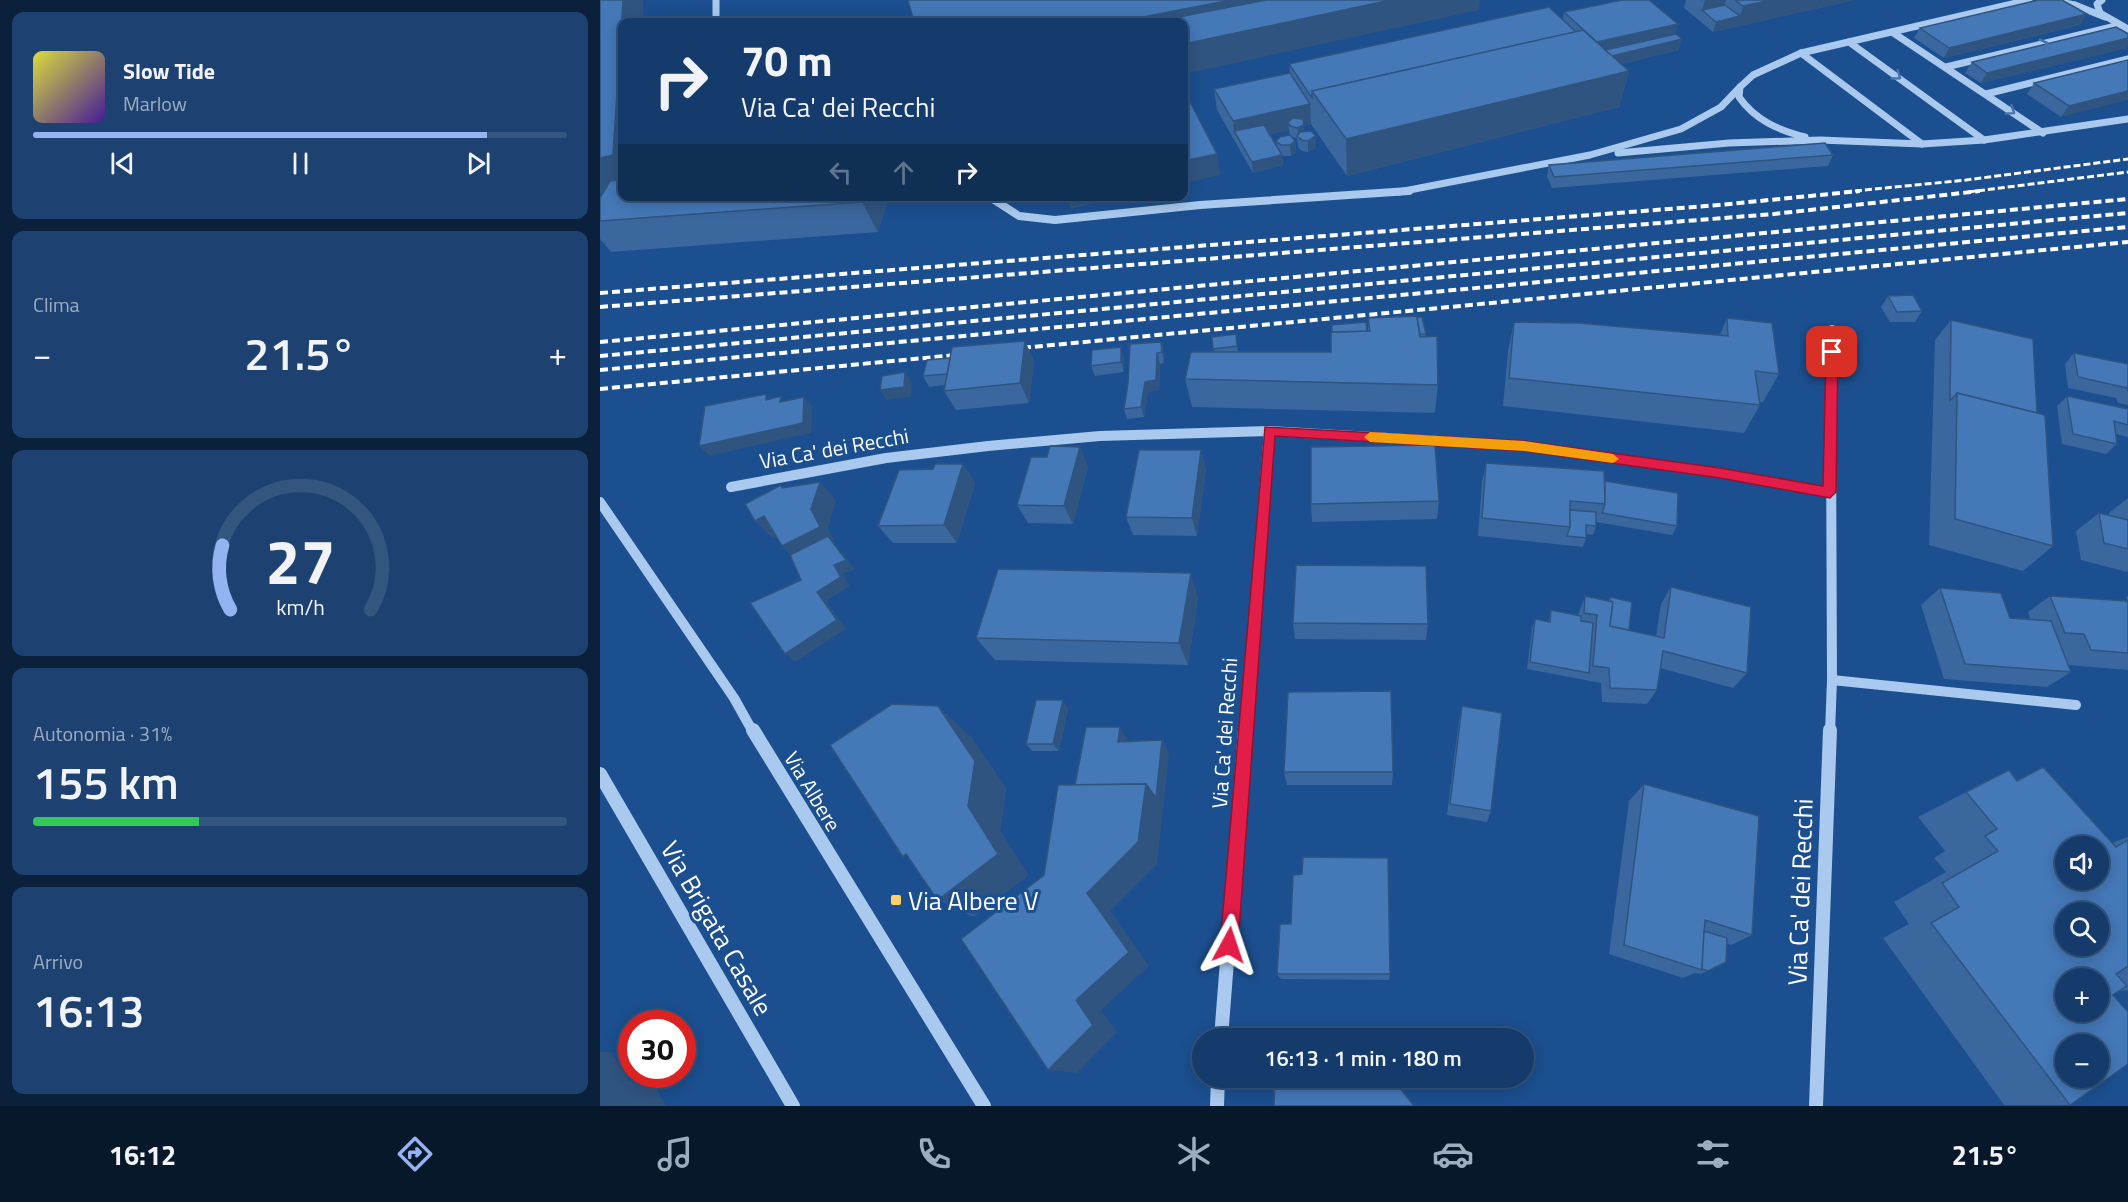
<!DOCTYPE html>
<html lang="it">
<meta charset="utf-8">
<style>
:root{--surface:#143b6b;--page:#1d4271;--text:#f1f3f6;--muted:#9dadc1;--line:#33557e;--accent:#95b2f1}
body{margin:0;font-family:"Titillium Web",sans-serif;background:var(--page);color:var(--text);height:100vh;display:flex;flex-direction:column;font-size:22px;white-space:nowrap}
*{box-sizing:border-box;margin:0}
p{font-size:20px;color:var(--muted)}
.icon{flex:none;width:33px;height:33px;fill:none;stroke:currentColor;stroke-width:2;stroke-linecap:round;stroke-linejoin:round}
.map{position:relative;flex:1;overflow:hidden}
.panel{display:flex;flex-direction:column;gap:12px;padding:12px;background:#0b203b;width:600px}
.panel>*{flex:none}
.guide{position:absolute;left:18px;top:18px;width:570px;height:183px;border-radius:12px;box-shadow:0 3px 15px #0003,0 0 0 2px var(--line);background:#143b6b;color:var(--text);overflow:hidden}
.buttons{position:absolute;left:1455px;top:836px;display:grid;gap:12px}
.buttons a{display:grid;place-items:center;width:54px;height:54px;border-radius:50%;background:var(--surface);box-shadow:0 3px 15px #0003,0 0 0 2px var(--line);font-size:30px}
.speed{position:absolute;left:18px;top:1010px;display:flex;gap:12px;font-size:30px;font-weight:700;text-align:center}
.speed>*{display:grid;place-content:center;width:78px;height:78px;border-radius:50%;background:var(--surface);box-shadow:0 3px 15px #0003,0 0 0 2px var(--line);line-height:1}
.speed .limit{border:9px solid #d22;background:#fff;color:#111}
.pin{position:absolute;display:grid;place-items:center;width:51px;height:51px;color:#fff;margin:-26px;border-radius:12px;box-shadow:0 3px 9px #0006}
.me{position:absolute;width:66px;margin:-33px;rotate:5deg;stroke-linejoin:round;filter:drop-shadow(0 0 4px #0008)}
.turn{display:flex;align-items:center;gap:21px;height:126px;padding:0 24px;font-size:27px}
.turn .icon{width:78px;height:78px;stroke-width:2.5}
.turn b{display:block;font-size:42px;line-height:51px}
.lanes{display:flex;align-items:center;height:57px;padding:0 24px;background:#0003;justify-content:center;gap:30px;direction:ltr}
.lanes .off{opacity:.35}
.big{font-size:45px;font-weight:600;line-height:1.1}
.panel .widget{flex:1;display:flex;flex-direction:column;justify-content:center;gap:9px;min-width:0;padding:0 21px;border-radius:12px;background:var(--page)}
.panel .dial{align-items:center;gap:0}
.dial svg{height:156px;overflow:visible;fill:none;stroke:var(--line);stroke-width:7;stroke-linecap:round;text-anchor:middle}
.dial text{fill:var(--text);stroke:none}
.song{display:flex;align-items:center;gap:18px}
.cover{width:72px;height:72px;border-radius:9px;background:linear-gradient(135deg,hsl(60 70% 55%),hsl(260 70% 35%))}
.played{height:6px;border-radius:3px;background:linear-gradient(90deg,var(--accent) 85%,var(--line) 85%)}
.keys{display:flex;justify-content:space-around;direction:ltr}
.heat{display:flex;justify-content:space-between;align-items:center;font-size:33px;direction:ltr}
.charge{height:9px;border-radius:4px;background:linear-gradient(90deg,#34c759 31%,var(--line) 0)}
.trip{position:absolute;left:592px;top:1028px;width:342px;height:60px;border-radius:30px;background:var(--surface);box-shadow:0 3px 15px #0003,0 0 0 2px var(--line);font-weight:600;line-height:60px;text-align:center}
.tab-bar{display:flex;height:96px;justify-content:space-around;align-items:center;background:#08182b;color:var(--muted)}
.tab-bar .icon{width:42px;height:42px}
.tab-bar .current{color:var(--accent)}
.tab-bar b{font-size:27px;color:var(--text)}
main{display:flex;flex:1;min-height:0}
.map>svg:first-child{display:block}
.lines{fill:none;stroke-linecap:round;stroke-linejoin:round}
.minor-far3{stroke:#a9c9ee;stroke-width:7}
.minor-far2{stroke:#a9c9ee;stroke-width:8}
.minor-far1{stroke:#a9c9ee;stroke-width:10}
.minor{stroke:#a9c9ee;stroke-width:14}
.rail-far1{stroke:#fff;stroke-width:3;stroke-dasharray:7 3;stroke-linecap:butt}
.rail{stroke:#fff;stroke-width:4;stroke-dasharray:8 4;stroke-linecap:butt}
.wall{fill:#3a679d;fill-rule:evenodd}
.shaded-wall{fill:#305480}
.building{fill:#4478b7;stroke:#305480;stroke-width:1.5;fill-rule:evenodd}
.oneway{stroke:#4674ac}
.route{fill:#e11d48;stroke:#92132f;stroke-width:1.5}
.slow{fill:#f59e0b}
.poi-dot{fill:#ffd166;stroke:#1b4f8f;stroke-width:2}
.labels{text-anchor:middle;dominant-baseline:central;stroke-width:6;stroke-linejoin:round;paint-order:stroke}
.street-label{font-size:21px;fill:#fff;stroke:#1b4f8f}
.near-street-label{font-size:26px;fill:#fff;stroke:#1b4f8f}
.near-poi-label{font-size:26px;fill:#fff;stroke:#1b4f8f;text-anchor:start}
</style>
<main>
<section class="panel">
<div class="widget">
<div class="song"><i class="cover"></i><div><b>Slow Tide</b><p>Marlow</p></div></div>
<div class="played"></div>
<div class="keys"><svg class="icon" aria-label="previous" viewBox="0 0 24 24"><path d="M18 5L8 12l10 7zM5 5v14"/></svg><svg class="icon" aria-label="pause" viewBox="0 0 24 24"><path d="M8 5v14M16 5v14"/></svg><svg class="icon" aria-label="next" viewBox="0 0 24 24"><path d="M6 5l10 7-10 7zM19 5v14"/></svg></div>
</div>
<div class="widget"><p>Clima</p>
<div class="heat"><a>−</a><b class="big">21.5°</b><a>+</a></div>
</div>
<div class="widget dial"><svg viewBox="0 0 100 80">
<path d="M14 69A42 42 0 1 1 86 69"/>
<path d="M14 69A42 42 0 0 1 10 36" stroke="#95b2f1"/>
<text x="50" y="56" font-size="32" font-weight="700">27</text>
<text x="50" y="72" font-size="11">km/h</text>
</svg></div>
<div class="widget"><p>Autonomia · 31%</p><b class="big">155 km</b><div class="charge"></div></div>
<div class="widget"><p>Arrivo</p><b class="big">16:13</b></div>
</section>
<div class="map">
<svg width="1528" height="1106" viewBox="0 0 1528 1106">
<rect width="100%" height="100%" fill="#1b4f8f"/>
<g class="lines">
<g class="minor-far3">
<polyline points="116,0 116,22"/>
<polyline points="1449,0 1475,5 1505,17"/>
<polyline points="1502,0 1497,4 1500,13 1528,29"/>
<polyline points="1292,32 1443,133"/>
<polyline points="1249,42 1384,140"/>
<polyline points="1201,53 1322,144"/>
<polyline points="1346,67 1520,25"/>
<polyline points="1386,94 1528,59"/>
<path d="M1205,137C1178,130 1155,120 1139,97L1140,87L1153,75L1201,53L1429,0"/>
<polyline points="1018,153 1129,143 1220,140 1322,144 1384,140 1528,119"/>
<polyline points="799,192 990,155 1081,129 1121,107 1140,87"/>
</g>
<g class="minor-far2">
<polyline points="388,196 419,216 455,220 600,205 809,191"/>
<polyline points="641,432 683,432"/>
<polyline points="1231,432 1232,329"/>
</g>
<g class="minor-far1">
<polyline points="131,487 286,458 388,446 500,436 669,431 924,446 1120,473 1230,492"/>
<polyline points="0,502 134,698 153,732"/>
<polyline points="1232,680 1476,705"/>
<polyline points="645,732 669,431"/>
<polyline points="1230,732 1232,680 1231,430"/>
</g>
<g class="minor">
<polyline points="153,730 384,1106"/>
<polyline points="0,774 193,1106"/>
<polyline points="621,1038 645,730"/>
<polyline points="617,1106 618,1077"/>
<polyline points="1216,1106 1230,730"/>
</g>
<g class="rail-far1">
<polyline points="1245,192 1366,180 1528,159"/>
<polyline points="1368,192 1528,172"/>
</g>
<g class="rail">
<polyline points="0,293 1119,205 1260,191"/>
<polyline points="0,307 1174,214 1380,191"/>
<polyline points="0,342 1528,199"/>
<polyline points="411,349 1528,242"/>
<polyline points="0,356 1528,213"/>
<polyline points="0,370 1528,227"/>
<polyline points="0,389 366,354"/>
</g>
</g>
<g class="wall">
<polygon points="0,0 43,0 42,22 22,22 22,196 289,196 278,232 11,252 0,239 0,198 3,192"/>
<polygon points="1086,0 1254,0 1113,32 1084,8"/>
<path d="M964,12L1075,34L1079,50L1021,64L1029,71L1019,107L747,176L711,124L704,126V131L716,147L708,152L702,151L698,147L697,138L692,137L695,141L696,152L691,156H682L683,165L653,173L617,110L614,89L690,73L689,64L963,19ZM689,130L690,136L676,141L677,146L670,134Z"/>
<polygon points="1480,25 1344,58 1314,38 1320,28"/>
<polygon points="1528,34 1528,44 1526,48 1381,83 1365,73 1372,62"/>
<polygon points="1528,60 1461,117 1427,94 1434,83"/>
<polygon points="1233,155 1228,166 952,188 947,176 949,165"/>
<polygon points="1288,296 1322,311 1315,322 1290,322 1281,307"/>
<polygon points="768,318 826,334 825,336 838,385 835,413 592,407 585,379 614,352 612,337 636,334 638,352 731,352 768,331"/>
<polygon points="1127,318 1179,374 1163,402 1159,402 1160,405 1144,433 903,406 908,351 914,322 1120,335"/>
<polygon points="1351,320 1437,413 1453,546 1423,571 1329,545 1335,340"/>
<polygon points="425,341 434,361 429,403 356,410 344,391 345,385 329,387 323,376 350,358"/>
<polygon points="561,342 564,352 564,363 560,364 559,390 548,392 544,417 527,419 524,409"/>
<polygon points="1474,353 1528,364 1528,405 1518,403 1516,398 1468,388 1465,364"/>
<polygon points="524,358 524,372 495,376 491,366"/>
<polygon points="1467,396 1528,409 1528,437 1516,434 1517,444 1506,454 1462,444 1457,406"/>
<polygon points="601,450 606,469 597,536 533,535 526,517"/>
<polygon points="886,463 1005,481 1077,526 1072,535 996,522 996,526 993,535 986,534 986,538 983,547 878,536 882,482"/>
<polygon points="363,464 375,483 357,543 293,543 278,526 333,469"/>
<polygon points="488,466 473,524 428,523 417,505"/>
<polygon points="1528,498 1528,571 1527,572 1481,560 1476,531 1499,513 1509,515 1509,513"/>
<polygon points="839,501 837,519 712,522 711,504"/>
<polygon points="1071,587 1147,673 1133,688 1060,668 1057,690 1047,704 1002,702 1001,683 927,669 932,628 935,619 948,622 951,610 978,615 985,596 1008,601 1010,597 1029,630 1056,636 1061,604"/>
<polygon points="1340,588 1410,618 1430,619 1428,612 1450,596 1528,601 1526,597 1528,596 1528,670 1468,665 1471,672 1447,687 1344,679 1321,605"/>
<polygon points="598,597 588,665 395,660 376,638"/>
<polygon points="693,623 828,624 826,640 695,639"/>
<polygon points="862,706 891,811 887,822 847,815 859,720"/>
<polygon points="468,708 459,751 432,751 426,744"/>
<polygon points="370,736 406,788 400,831 428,875 375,916 372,916 336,898"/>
<polygon points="1443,767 1512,843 1528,837 1528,990 1517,992 1513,995 1470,1105 1404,1105 1283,938 1309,924 1294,902 1346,872 1334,858 1345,851 1318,817 1409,770 1417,780"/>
<polygon points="684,772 793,772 792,785 687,785"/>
<polygon points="1044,784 1152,935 1131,945 1127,944 1108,971 1101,974 1095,973 1083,978 1009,954 1029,801"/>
<polygon points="677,974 790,974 789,980 681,979"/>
</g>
<g class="shaded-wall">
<polygon points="23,0 43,0 42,22 22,22 22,188 0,193 0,158"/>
<polygon points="631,0 880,0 879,10 584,74 584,22 517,22"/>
<polygon points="1105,0 1126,0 1121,15 1102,10"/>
<polygon points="1172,0 1254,0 1113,32 1116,22 1140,16 1143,6"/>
<polygon points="1487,14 1480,25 1344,58 1349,48"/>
<polygon points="1078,24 1073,42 1082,39 1079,50 999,69 997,42"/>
<polygon points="1528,38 1528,44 1526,48 1381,83 1387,73"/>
<polygon points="1029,71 1019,107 747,176 746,139"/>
<polygon points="1528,91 1528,100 1461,117 1469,106"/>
<polygon points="710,104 711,124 704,126 705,136 698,138 698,128 688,122 689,130 640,141 634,131 633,121"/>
<polygon points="716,136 716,147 708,152 708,141"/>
<polygon points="695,141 696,152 691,156 690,145"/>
<polygon points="617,154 620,175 584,183 584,161"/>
<polygon points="682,155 683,165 653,173 652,162"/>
<polygon points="264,196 289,196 278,232 262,202"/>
<polygon points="467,196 524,196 471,209"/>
<polygon points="425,341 434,361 429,403 420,383"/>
<polygon points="561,342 564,352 564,363 562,352"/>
<polygon points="521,347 524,358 524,372 521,362"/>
<polygon points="557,353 560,364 559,390 548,392 544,417 541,407 545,382"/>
<polygon points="305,372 312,382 311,397 287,400 280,390"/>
<polygon points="204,397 212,407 211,433 109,456 99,446"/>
<polygon points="480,447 488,466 473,524 464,506"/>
<polygon points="601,450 606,469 597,536 592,518"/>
<polygon points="363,464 375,483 357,543 344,525"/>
<polygon points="220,482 236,500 228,528 236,545 255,569 243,574 250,586 226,601 246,629 195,662 185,654 217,592 234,565 200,564 182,546 211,509"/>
<polygon points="164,516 182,534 173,539 155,521"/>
<polygon points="591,573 598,597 588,665 579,643"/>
<polygon points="463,700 468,708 459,751 453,744"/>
<polygon points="338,706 370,736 406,788 400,831 428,875 375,916 339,899 368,806"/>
<polygon points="520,727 528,741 527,755 518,742"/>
<polygon points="562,740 569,753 557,864 510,911 549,966 501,1010 517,1032 477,1073 448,1070 476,1000 487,893 546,784"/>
<polygon points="0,1052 11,1052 29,1081 52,1081 66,1106 0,1106"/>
</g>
<g class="building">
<polygon points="0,0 23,0 13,155 0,158"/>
<polygon points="308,0 631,0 517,22 314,22"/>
<polygon points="666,0 791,0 584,44 584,22 553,22"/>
<polygon points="1022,0 1049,0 1078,24 997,42 964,12"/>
<polygon points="1135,0 1172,0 1143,6"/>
<polygon points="1438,0 1462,0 1487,14 1349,48 1320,28"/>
<polygon points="1125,5 1140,16 1116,22 1102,10"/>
<polygon points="949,7 976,32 712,91 712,98 689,64"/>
<polygon points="1516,27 1528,34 1528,38 1387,73 1372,62"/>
<polygon points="983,30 1029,71 746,139 712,91"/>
<polygon points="1076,34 1082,39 1012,56 1005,50"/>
<polygon points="1528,60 1528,91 1469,106 1434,83"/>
<polygon points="690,73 710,104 633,121 614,89"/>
<polygon points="587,96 617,154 584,161 584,97"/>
<polygon points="693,118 703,119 704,125 697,128 690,126 688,122"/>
<polygon points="664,125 682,155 652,162 634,131"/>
<polygon points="711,131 716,136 708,141 702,140 697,136 700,132"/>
<polygon points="690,135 695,141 690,145 681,145 676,141 680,137"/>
<polygon points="1225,143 1233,155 954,177 949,165"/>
<polygon points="22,180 22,196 264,196 262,202 0,221 0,198 10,181"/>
<polygon points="1313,295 1322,311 1297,312 1288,296"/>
<polygon points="817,316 820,337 837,336 838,385 585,379 591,352 731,352 731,332 770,331 768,318"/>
<polygon points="817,317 822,317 826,334 820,334"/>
<polygon points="1127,318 1172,323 1179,374 1155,371 1160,405 909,378 914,322 978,323 1128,336"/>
<polygon points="1351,320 1433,339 1437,413 1357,393 1350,401"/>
<polygon points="766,322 767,331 732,332 732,325"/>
<polygon points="636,334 637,346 613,349 612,337"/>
<polygon points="425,341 420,383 344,391 352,347"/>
<polygon points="561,342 562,352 557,353 556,380 545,382 541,407 524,409 528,383 530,344"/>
<polygon points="521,347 521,362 491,366 492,350"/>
<polygon points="1474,353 1528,364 1528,392 1527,388 1478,377"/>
<polygon points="350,358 347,374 323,376 327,360"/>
<polygon points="305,372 304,387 280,390 282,376"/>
<polygon points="1357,393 1445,415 1453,546 1355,519"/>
<polygon points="166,394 166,400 181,396 180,402 204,397 203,423 99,446 105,406"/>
<polygon points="1467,396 1528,409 1528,425 1514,421 1517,444 1473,434"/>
<polygon points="835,445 839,501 711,504 711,447"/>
<polygon points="450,446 480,447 464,506 417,505 431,457 447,457"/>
<polygon points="539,450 601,450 592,518 526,517"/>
<polygon points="886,463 1004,471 1005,504 970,501 970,527 882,518"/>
<polygon points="335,464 363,464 344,525 278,526 299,470 333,469"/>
<polygon points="1005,481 1078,493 1077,526 1002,513 1005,504"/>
<polygon points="220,482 211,509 220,527 182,546 164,516 155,521 145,504 181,485 182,488"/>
<polygon points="970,510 996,512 996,526 986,525 986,538 967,536 970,527"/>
<polygon points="1499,513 1528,520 1528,549 1504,543"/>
<polygon points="228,536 246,560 234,565 241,577 217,592 237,620 185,654 150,603 201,580 190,555"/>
<polygon points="696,565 826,566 828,624 693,623"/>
<polygon points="398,569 591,573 579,643 376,638"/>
<polygon points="1071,587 1151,607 1147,673 1063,651 1057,690 1010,688 1009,668 993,666 997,615 984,613 985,596 1013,602 1010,626 1064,638"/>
<polygon points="1340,588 1401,593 1410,618 1451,621 1471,672 1365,664"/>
<polygon points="1450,596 1528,601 1528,653 1491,650 1484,634 1465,633"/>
<polygon points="1010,597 1032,602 1029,630 1010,626 1013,602 1010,601"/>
<polygon points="951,610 981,616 981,621 993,623 989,673 930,662 935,619 950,622"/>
<polygon points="791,691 793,772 684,772 688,692"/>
<polygon points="436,700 463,700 453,744 426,744"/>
<polygon points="292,704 338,706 375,761 368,806 398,854 339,899 336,898 306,854 303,857 230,745"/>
<polygon points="862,706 902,713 891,811 850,804"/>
<polygon points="486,727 520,727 518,742 562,740 556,798 546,784 475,785"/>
<path d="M1443,767L1516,847L1528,840V966L1516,974L1527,986L1513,995L1528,1012V1064L1470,1105L1331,923L1359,907L1342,883L1398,851L1385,836L1397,829L1366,792L1409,770L1417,781ZM1466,846H1498V879H1466ZM1466,912H1498V945H1466ZM1466,978H1498V1011H1466ZM1466,1044H1498V1077H1466Z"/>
<polygon points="546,784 538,842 487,893 529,952 476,1000 493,1025 448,1070 361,939 444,875 458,785"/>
<polygon points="1044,784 1159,816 1152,935 1105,920 1102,970 1024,945"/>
<polygon points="703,857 788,858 790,974 677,974 680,924 691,924 693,875 702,874"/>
<polygon points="1104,931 1127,938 1126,962 1108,971 1102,969"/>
<polygon points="822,1028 826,1038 806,1038"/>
<polygon points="815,1077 831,1077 818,1085"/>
<polygon points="792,1078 814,1106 674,1106 675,1082"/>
</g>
<defs><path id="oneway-chevron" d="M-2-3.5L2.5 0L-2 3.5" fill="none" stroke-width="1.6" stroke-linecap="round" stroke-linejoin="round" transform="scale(1.5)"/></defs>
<g class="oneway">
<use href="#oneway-chevron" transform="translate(1444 44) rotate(-14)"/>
<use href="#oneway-chevron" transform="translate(1297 76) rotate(36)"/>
<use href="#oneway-chevron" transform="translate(1411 111) rotate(34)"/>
</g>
<polygon class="route" points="1232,348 1238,352 1236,492 1230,498 1120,478 924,451 675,436 638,945 635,951 629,953 622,951 620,945 665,427 924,441 1120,468 1223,486 1226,352"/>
<polygon class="slow" points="770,432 924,441 1013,454 1019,459 1013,463 924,451 770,442 764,437"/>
<rect class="poi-dot" x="290" y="894" width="12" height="12" rx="3"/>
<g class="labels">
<g class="street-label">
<text transform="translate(234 448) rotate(-10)">Via Ca' dei Recchi</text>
<text transform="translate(624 733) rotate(-86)">Via Ca' dei Recchi</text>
<text transform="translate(213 791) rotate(59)">Via Albere</text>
</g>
<g class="near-street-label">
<text transform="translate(1200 892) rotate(-88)">Via Ca' dei Recchi</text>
<text transform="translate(117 928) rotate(60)">Via Brigata Casale</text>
</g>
<g class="near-poi-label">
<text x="308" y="900">Via Albere V</text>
</g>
</g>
</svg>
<div class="buttons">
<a><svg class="icon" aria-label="sound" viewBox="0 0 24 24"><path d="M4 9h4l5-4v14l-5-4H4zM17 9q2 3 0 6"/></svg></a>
<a><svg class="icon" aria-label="search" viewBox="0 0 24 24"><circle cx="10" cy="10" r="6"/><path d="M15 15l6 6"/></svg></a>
<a>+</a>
<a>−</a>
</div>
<div class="speed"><div class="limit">30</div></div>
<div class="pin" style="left:1232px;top:352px;background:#d93025"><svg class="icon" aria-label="arrive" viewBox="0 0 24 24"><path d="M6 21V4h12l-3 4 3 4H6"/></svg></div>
<svg class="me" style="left:629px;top:945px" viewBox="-20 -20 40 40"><path d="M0-17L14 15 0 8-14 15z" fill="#e11d48" stroke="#fff" stroke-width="4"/></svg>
<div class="trip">16:13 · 1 min · 180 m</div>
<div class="guide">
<div class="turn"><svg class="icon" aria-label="right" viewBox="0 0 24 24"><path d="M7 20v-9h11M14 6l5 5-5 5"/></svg><div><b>70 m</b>Via Ca' dei Recchi</div></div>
<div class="lanes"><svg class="icon off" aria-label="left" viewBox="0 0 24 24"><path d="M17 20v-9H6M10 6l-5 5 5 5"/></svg><svg class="icon off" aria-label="ahead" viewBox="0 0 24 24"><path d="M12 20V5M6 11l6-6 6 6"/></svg><svg class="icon" aria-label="right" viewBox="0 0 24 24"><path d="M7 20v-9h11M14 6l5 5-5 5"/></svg></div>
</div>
</div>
</main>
<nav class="tab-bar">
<b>16:12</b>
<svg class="icon current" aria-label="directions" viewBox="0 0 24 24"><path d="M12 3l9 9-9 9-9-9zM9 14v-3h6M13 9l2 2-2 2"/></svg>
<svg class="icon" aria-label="music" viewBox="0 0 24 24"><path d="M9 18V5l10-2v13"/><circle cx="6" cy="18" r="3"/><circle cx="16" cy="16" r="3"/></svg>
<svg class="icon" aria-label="phone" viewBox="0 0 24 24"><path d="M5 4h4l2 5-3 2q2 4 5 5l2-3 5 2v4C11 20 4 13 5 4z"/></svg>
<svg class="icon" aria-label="climate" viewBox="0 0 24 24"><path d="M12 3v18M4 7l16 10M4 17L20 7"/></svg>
<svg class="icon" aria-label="car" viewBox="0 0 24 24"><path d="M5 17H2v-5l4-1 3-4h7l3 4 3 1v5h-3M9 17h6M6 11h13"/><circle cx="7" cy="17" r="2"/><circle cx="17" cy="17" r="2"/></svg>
<svg class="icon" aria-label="filters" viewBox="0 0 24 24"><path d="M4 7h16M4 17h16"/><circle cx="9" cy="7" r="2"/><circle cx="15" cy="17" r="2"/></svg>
<b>21.5°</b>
</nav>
